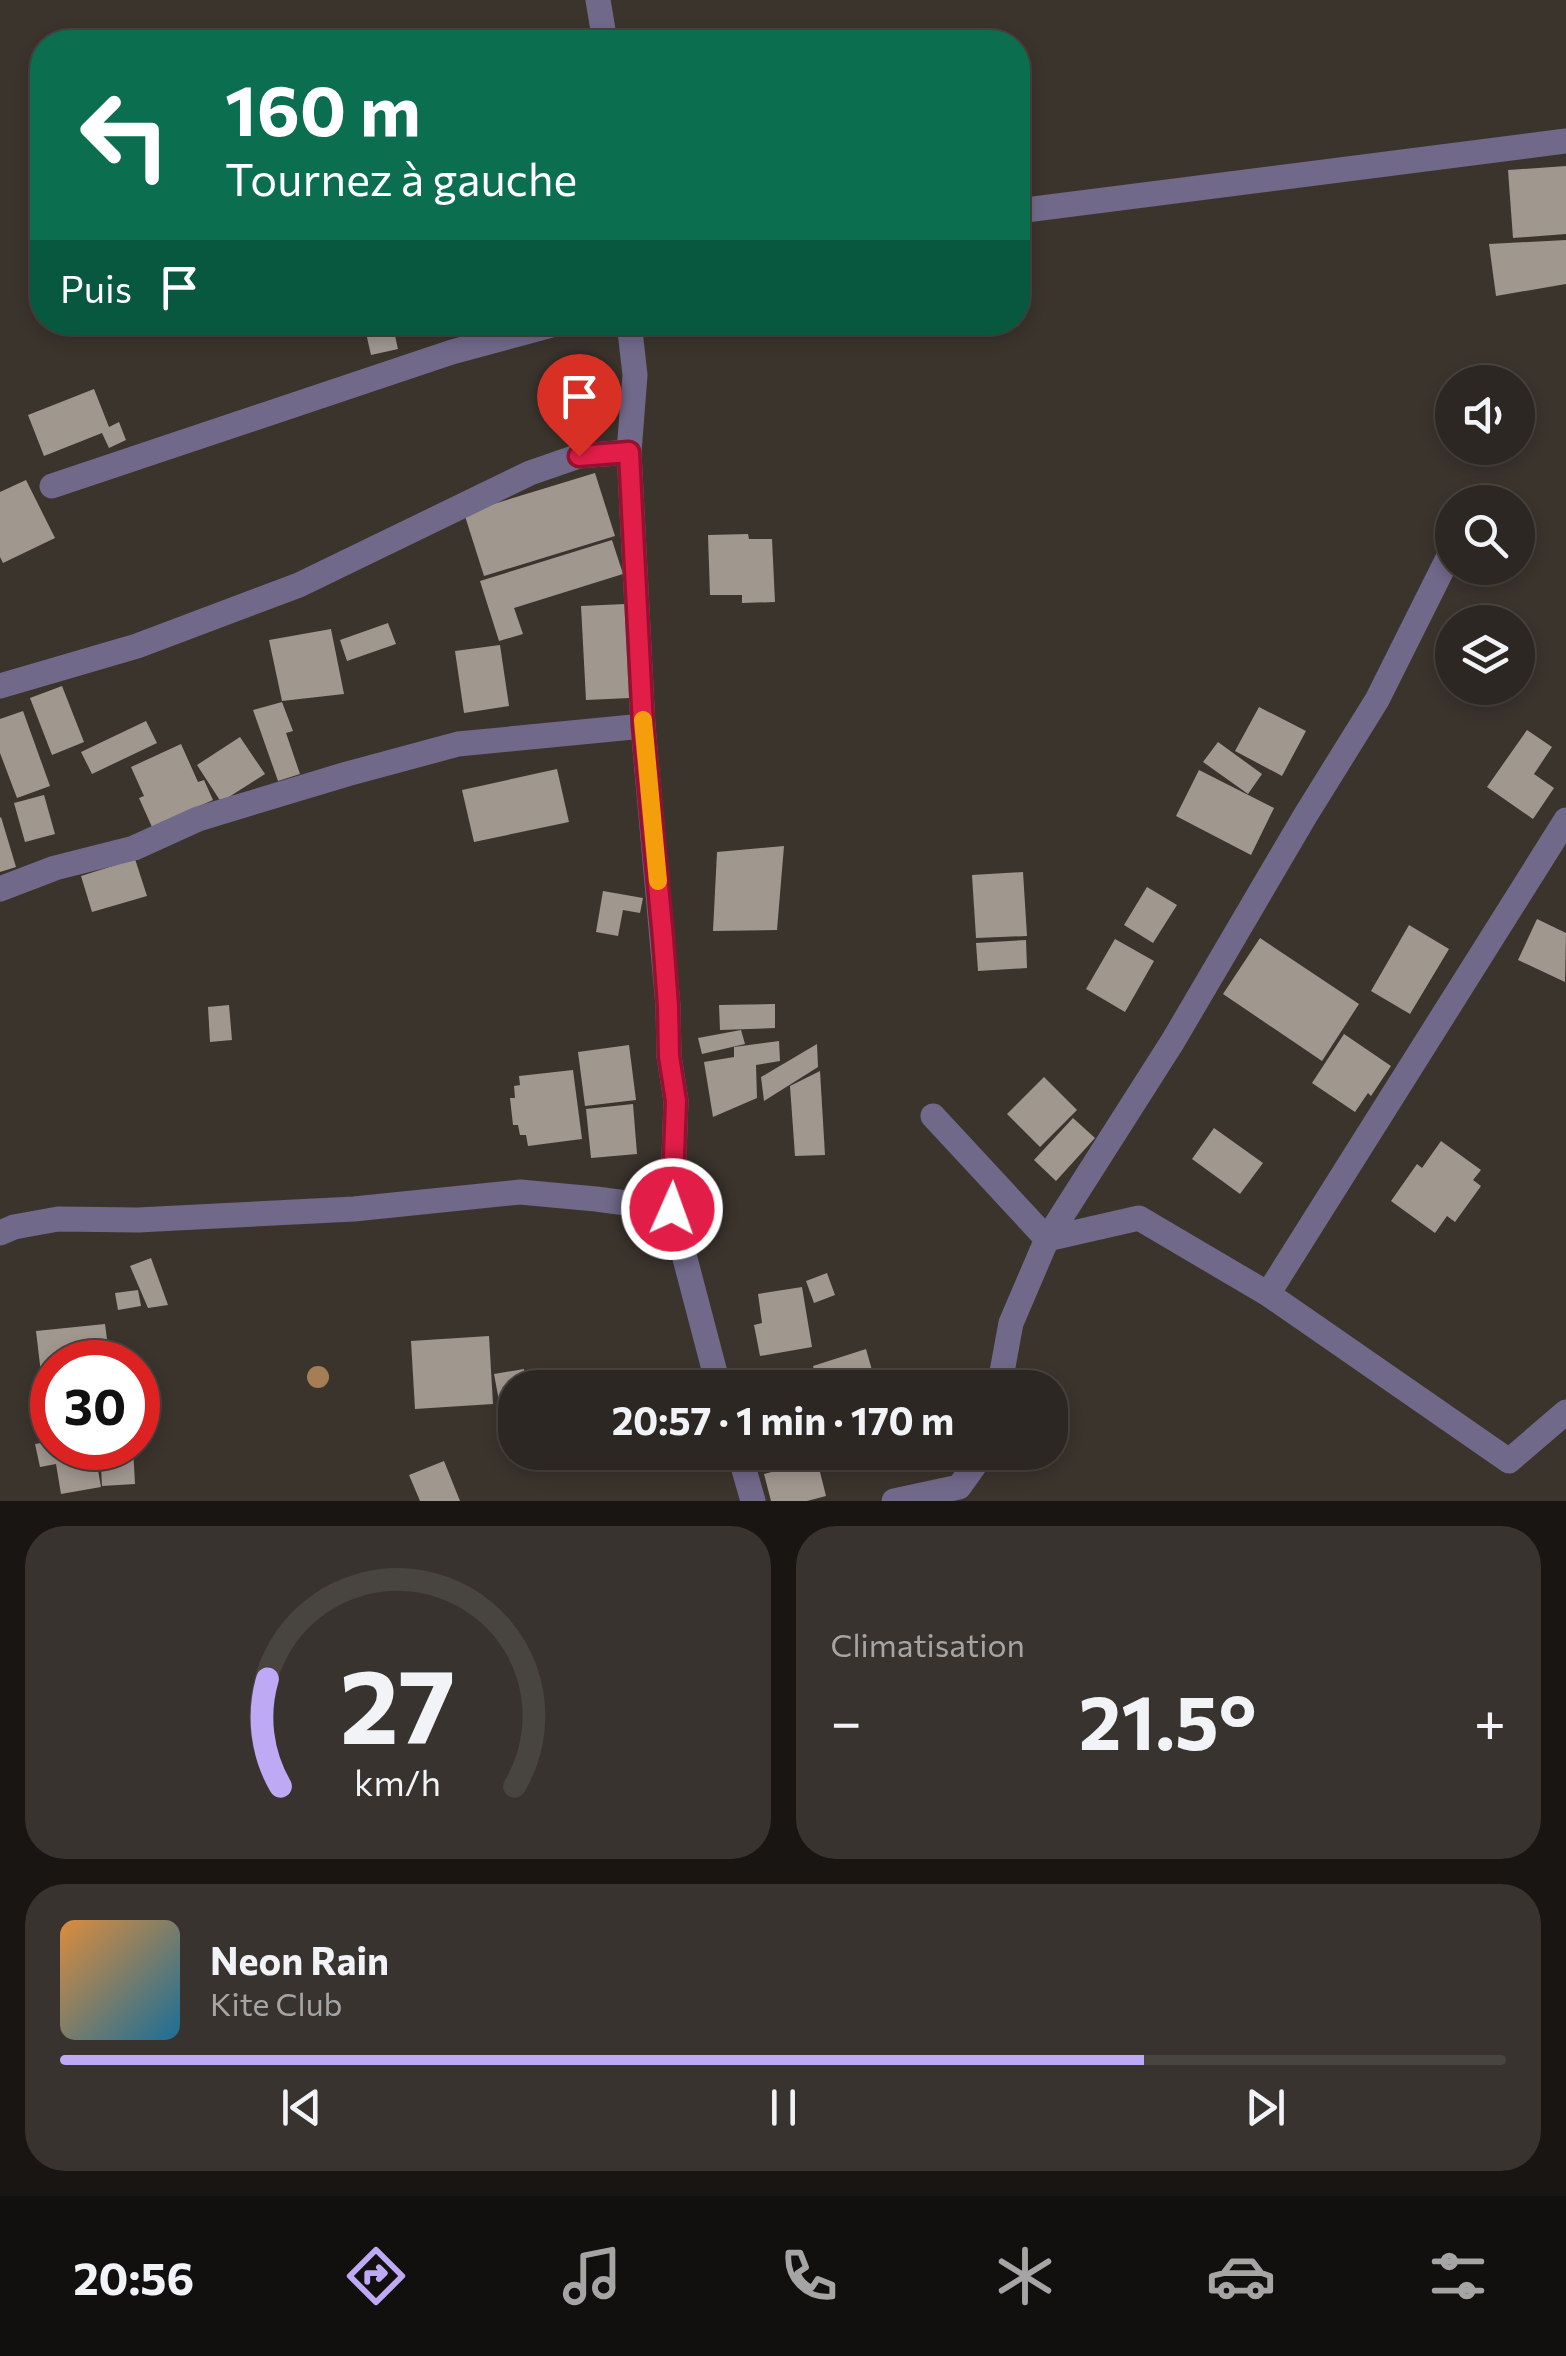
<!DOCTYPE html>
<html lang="fr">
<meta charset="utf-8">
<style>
:root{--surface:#2c2722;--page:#38332f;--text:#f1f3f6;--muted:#a6a5a5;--line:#484440;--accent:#bea9f5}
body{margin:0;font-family:Commissioner,sans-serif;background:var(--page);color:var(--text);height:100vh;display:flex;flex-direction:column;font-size:38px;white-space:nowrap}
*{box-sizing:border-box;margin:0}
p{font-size:32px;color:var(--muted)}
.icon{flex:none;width:55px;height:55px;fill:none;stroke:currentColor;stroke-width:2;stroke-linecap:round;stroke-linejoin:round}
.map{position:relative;height:1501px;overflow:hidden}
.panel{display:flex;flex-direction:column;gap:25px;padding:25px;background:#181513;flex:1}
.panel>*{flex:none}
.banner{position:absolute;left:30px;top:30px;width:1000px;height:305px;border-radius:40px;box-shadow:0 5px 15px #0003,0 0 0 2px var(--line);background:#0b6e4f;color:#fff;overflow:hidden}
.controls{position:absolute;left:1435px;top:365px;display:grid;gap:20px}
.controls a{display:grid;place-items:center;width:100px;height:100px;border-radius:50%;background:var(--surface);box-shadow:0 5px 15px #0003,0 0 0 2px var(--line);font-size:50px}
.speed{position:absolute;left:30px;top:1340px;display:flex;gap:20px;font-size:50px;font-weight:700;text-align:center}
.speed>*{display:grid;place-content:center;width:130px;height:130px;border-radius:50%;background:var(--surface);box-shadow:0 5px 15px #0003,0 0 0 2px var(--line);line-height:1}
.speed .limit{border:15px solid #d22;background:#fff;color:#111}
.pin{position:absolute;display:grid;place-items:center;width:85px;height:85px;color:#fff;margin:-102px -42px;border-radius:50% 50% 50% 0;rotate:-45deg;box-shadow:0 0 10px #0007}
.pin .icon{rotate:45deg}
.me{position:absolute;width:110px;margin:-55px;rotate:2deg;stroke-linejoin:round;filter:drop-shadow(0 0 8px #0008)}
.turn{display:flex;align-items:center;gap:35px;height:210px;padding:0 30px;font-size:45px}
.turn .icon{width:130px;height:130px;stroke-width:2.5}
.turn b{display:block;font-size:70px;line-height:85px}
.then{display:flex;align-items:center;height:95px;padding:0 30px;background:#0003;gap:20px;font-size:38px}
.big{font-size:75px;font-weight:700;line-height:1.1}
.panel .widget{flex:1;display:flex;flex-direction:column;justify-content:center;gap:15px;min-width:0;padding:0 35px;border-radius:40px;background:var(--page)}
.panel .dial{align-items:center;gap:0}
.dial svg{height:260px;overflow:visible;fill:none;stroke:var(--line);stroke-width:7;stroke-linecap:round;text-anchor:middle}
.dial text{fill:var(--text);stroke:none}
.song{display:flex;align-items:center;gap:30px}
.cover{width:120px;height:120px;border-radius:15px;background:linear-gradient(135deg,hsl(30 70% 55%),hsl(200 70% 35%))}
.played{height:10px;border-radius:5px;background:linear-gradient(90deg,var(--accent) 75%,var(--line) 75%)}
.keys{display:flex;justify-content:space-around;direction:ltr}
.heat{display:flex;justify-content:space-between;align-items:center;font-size:55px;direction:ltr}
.panel .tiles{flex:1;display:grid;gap:25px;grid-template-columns:1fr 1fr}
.widget:last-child{grid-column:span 2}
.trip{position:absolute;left:498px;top:1370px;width:570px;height:100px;border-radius:40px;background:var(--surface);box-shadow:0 5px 15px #0003,0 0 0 2px var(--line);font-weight:700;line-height:100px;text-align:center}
.tab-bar{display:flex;height:160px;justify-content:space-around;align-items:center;background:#12100e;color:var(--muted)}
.tab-bar .icon{width:70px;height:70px}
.tab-bar .selected{color:var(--accent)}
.tab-bar b{font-size:45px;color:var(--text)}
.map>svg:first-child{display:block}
.building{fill:#a0978f}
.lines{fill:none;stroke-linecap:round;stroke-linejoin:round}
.minor{stroke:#716989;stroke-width:25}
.tree{fill:#a57e56}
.route-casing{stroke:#92132f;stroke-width:25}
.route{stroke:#e11d48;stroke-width:18}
.slow{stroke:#f59e0b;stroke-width:18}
</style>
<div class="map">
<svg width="1566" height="1501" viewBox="0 0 1566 1501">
<rect width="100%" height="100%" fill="#3b342d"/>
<g class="building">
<polygon points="1566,166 1566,234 1513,238 1508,170"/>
<polygon points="1566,240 1566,284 1496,296 1489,244"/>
<polygon points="393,327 398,349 371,355 366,333"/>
<polygon points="94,389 109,427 119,422 126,440 109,448 102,433 44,456 28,415"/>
<polygon points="595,473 615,536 484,576 464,513"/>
<polygon points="26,480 55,538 3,563 0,557 0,492"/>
<polygon points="748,534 749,539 772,539 775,602 742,603 742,595 710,595 708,535"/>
<polygon points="612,540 623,574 514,608 523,634 499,641 480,581"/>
<polygon points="625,604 630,698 586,700 581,606"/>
<polygon points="388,623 396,644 347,661 340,640"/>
<polygon points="331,629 344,694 282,701 269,640"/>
<polygon points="500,645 509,706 464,713 455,651"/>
<polygon points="62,686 84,742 52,755 30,698"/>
<polygon points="282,702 293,731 286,733 300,774 278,781 253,710"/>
<polygon points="1259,707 1306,731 1282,776 1235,751"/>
<polygon points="23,711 50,786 17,798 0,753 0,719"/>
<polygon points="146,721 157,743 92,774 81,752"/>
<polygon points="1527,730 1552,747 1534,774 1554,788 1533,819 1487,787"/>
<polygon points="240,737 265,774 221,802 197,765"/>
<polygon points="1218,742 1262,774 1248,794 1203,762"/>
<polygon points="181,744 198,782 204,780 213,800 152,827 139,798 144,796 131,767"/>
<polygon points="557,769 569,822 474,842 462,790"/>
<polygon points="1199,770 1274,808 1251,855 1176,816"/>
<polygon points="44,795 55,834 25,842 14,803"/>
<polygon points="1,817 16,867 0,872 0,818"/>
<polygon points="784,846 777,930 713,931 717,852"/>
<polygon points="135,859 147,896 92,912 81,876"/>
<polygon points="1023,872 1027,936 976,938 972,875"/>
<polygon points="1147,887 1177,905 1153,943 1124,925"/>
<polygon points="603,891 643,898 640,913 623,910 618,936 596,932"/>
<polygon points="1537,919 1566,933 1565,982 1518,960"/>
<polygon points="1409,925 1449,949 1410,1014 1371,991"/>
<polygon points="1260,938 1359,1004 1322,1061 1223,994"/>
<polygon points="1115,939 1154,961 1125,1012 1086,989"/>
<polygon points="1026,940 1027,968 978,971 976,943"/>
<polygon points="775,1004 775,1028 720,1030 719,1005"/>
<polygon points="229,1005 232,1040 210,1042 208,1007"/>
<polygon points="741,1030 745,1044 702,1054 698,1038"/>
<polygon points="1344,1034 1391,1066 1371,1096 1368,1093 1355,1112 1312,1083"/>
<polygon points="779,1041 780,1061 756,1065 757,1098 713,1117 704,1062 734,1057 734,1047"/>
<polygon points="817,1044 818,1067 764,1101 761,1077"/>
<polygon points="629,1045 636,1100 585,1106 578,1052"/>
<polygon points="573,1070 582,1139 528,1146 526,1135 520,1135 518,1125 513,1125 510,1098 515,1098 514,1086 520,1085 519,1076"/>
<polygon points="820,1071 825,1155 795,1156 790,1086"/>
<polygon points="1044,1077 1077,1110 1040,1147 1007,1114"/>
<polygon points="633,1104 637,1154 591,1158 586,1109"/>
<polygon points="1073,1118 1095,1138 1056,1181 1034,1160"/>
<polygon points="1214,1128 1263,1163 1240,1194 1192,1159"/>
<polygon points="1441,1141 1481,1170 1473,1180 1481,1186 1455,1222 1447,1216 1435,1233 1391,1201 1417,1164 1422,1168"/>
<polygon points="151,1258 168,1305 148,1308 130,1266"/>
<polygon points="827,1273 835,1295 814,1303 806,1281"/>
<polygon points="802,1287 812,1347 760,1356 754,1325 762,1323 758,1294"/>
<polygon points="138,1290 141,1306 118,1310 115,1293"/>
<polygon points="105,1324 110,1362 52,1362 52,1423 47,1424 36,1331"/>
<polygon points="489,1336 493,1404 415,1409 411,1341"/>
<polygon points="866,1349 877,1388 819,1388 813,1366"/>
<polygon points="524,1369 527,1388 515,1388 515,1398 499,1401 494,1374"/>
<polygon points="52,1441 52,1448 94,1448 101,1487 61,1494 56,1464 40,1467 35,1444"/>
<polygon points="100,1448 133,1448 135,1484 102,1486"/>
<polygon points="768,1452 826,1452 826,1454 772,1468"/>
<polygon points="874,1452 946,1452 948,1459 894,1472 892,1465 878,1468"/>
<polygon points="817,1460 826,1496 807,1501 771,1501 764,1474"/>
<polygon points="444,1461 460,1501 420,1501 409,1475"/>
</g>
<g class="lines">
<g class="minor">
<polyline points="598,0 605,42"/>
<polyline points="1018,211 1566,141"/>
<polyline points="629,322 635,375 629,452 643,726 668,1006 669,1056 676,1101 672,1209 719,1388"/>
<polyline points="52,486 452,352 563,322"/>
<polyline points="1452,550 1377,700 1305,816 1173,1041 1047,1239 1139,1218 1268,1294 1509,1461 1566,1412"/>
<polyline points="0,686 137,646 299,585 530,473 579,456 629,452"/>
<polyline points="0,889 55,868 134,848 198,819 221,812 347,774 458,744 643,726"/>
<polyline points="933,1116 1047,1239 1011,1323 999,1388"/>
<polyline points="0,1233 14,1227 58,1219 138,1220 354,1209 520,1192 596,1199 672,1209"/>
<polyline points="1268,1294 1566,820"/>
<polyline points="739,1452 753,1501"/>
<polyline points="894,1501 959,1487 984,1452"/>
</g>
</g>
<circle class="tree" cx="318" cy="1377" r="11"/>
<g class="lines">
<g class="route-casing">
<polyline id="route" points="579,456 629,452 643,726 663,938 668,1006 669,1056 676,1101 672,1209"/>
</g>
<use href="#route" class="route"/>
<polyline class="slow" points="643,720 658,881"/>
</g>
</svg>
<div class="controls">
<a><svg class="icon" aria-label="sound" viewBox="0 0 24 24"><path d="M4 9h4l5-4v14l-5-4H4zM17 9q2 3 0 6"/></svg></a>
<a><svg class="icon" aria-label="search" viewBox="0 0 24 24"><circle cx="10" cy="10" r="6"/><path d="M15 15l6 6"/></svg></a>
<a><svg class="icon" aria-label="layers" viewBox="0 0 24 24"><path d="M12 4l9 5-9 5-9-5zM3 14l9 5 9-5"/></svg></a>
</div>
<div class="speed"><div class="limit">30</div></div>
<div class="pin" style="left:579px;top:456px;background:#d93025"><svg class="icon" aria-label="arrive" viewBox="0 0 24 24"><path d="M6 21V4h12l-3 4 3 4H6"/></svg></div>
<svg class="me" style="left:672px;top:1209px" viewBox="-20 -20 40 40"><circle r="17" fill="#e11d48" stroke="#fff" stroke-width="3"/><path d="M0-11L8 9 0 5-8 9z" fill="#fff"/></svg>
<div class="trip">20:57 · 1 min · 170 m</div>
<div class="banner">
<div class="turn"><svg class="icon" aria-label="left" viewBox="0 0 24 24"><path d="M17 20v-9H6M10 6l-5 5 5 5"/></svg><div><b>160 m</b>Tournez à gauche</div></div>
<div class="then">Puis<svg class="icon" aria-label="arrive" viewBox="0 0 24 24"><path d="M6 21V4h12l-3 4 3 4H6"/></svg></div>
</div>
</div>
<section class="panel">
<div class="tiles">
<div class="widget dial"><svg viewBox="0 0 100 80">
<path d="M14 69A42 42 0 1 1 86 69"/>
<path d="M14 69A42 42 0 0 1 10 36" stroke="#bea9f5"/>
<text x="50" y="56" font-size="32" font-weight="700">27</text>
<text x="50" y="72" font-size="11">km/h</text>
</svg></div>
<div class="widget"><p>Climatisation</p>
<div class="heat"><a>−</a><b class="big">21.5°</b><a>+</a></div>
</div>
<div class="widget">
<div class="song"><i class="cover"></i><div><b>Neon Rain</b><p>Kite Club</p></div></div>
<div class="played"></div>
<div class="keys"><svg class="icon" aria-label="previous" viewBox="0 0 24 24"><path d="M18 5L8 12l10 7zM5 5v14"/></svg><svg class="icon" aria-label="pause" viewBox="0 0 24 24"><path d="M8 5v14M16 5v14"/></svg><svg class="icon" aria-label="next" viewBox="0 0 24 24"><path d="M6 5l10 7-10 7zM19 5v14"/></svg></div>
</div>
</div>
</section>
<nav class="tab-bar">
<b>20:56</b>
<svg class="icon selected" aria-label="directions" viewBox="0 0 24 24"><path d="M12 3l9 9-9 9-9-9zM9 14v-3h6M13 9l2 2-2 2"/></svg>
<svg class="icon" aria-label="music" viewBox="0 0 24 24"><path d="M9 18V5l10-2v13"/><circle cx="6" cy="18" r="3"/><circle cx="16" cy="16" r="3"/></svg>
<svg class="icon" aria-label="phone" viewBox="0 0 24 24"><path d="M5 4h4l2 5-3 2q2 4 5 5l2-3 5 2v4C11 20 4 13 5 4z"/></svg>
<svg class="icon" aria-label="climate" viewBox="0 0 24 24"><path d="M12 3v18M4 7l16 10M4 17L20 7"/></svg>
<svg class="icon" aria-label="car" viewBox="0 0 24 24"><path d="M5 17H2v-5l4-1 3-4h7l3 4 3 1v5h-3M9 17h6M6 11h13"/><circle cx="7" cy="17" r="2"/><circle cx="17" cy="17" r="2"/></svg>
<svg class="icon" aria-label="filters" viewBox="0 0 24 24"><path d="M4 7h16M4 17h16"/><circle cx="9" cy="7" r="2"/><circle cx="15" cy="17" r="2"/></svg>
</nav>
